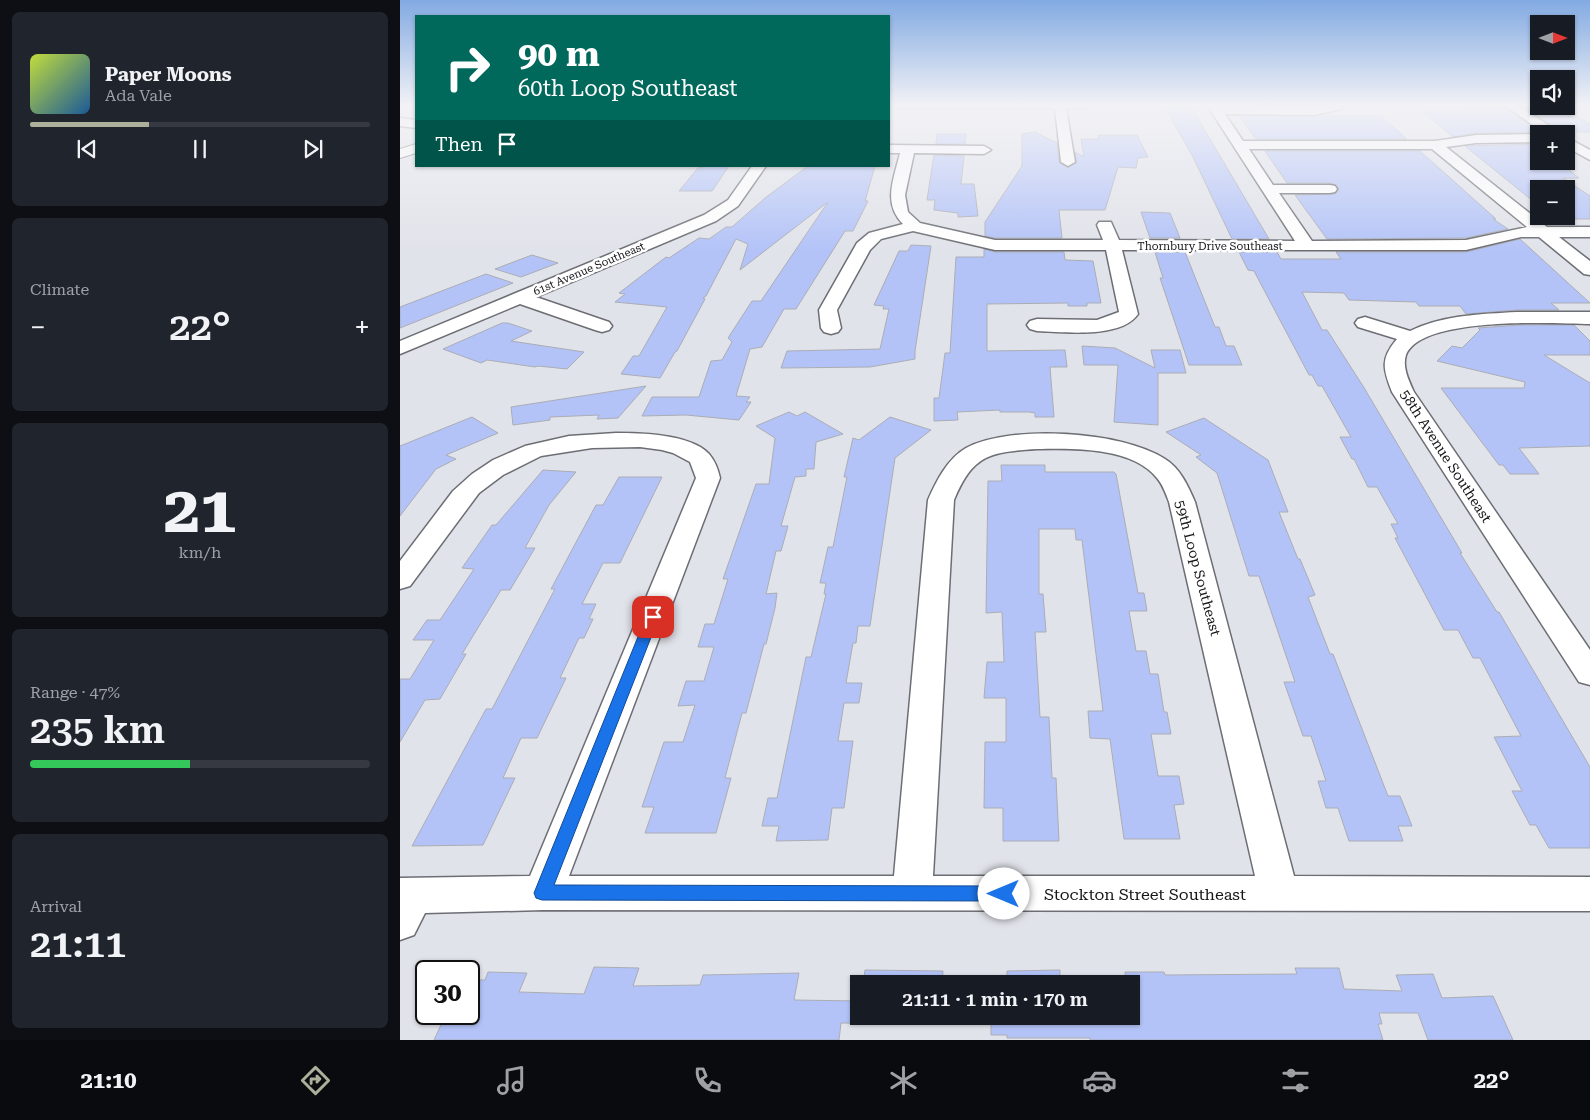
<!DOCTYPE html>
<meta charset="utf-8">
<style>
:root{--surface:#171b24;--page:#20242c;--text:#f1f3f6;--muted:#9ea1a6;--line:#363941;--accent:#acaf9a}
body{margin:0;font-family:"Roboto Serif",serif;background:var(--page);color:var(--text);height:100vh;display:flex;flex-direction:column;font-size:19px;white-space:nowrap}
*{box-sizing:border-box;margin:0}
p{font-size:16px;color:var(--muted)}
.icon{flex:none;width:28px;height:28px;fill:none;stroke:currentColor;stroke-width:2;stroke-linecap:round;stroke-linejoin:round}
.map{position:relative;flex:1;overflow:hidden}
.side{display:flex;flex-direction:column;gap:12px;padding:12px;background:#0d0f14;width:400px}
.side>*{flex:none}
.banner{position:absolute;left:15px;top:15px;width:475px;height:152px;border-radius:0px;box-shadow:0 1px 4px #0004;background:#00695c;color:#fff;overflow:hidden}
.needle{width:32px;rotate:90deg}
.buttons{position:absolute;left:1130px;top:15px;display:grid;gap:10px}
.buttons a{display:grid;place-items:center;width:45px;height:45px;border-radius:0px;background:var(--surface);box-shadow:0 1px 4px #0004;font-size:25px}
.speed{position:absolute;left:15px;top:960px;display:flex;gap:10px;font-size:25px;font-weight:700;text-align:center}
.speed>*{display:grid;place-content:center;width:65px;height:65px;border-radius:50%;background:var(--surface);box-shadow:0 1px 4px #0004;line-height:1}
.speed .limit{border:2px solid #111;border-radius:8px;background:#fff;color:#111}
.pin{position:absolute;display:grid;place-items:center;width:42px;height:42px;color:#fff;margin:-21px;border-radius:10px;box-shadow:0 2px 8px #0006}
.me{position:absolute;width:55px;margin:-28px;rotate:270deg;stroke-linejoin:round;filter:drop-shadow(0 0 4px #0008)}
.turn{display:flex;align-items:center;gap:18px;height:105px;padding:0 20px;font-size:22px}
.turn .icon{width:65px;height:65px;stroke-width:2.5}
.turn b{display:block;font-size:35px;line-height:42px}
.then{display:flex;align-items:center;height:48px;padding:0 20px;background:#0003;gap:10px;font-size:19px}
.big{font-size:38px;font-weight:600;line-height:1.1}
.side .tile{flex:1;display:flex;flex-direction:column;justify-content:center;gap:8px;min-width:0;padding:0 18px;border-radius:8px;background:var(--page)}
.side .dial{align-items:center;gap:0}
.dial b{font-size:65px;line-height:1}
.song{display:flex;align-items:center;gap:15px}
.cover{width:60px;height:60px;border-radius:8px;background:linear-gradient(135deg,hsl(70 70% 55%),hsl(210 70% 35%))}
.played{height:5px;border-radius:2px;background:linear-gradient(90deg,var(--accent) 35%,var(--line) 35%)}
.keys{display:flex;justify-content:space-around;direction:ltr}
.heat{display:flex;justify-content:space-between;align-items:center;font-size:28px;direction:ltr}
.charge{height:8px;border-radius:4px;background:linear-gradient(90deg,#34c759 47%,var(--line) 0)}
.trip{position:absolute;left:450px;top:975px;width:290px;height:50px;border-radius:0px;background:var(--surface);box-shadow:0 1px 4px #0004;font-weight:600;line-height:50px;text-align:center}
.tabs{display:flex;height:80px;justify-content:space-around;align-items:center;background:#090b0e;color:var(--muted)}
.tabs .icon{width:35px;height:35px}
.tabs .current{color:var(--accent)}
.tabs b{font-size:22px;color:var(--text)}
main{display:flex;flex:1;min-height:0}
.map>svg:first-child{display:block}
.building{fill:#b3c3f8;stroke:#abadb4}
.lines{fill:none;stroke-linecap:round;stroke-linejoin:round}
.minor-casing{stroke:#6c6e74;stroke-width:3}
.major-casing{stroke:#6c6e74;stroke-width:2}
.minor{fill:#fff;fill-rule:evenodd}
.major{fill:#fff;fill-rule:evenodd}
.route{fill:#1a73e8;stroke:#114b97}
.labels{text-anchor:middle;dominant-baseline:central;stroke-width:5;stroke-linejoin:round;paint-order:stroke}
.far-street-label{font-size:11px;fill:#161619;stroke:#fff}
.street-label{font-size:14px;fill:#161619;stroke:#fff}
.near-street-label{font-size:16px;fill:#161619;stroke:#fff}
</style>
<main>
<section class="side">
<div class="tile">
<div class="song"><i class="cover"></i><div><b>Paper Moons</b><p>Ada Vale</p></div></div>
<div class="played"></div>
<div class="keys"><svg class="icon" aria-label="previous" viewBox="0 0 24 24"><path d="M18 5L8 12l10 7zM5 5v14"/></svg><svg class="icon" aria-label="pause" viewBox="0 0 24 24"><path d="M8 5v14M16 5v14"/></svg><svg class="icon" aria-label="next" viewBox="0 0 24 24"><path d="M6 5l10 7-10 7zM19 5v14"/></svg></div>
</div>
<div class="tile"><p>Climate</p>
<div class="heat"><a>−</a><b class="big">22°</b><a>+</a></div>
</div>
<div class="tile dial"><b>21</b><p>km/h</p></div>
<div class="tile"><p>Range · 47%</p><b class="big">235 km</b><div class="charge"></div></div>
<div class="tile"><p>Arrival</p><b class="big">21:11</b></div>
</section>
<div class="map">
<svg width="1190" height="1040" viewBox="0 0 1190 1040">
<rect width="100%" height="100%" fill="#e1e3ea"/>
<g class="building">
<polygon points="764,106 789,106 794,112 869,239 832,239 793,157"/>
<polygon points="1071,107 1104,107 1140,132 1076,133 1053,137 1023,112 1079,112"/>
<polygon points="1124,107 1161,107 1190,124 1190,132 1161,132"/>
<polygon points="848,116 981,116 1007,139 856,139 840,117"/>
<polygon points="635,132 657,143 659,162 667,168 677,163 675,152 684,157 681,139 699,139 698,135 737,135 748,157 738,158 736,168 718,167 705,210 659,210 662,238 595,238 585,236 585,222 622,166 622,134"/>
<polygon points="537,134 566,134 565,144 536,144"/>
<polygon points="1139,144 1139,161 1166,161 1166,157 1175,164 1161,164 1179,178 1163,178 1190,196 1190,219 1154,219 1151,216 1166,216 1166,189 1139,189 1139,206 1065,146"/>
<polygon points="865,151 1020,151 1096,219 1093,219 1108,229 1066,238 927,239 895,195 935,194 939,190 937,185 930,183 887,183"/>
<polygon points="534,155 564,156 561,184 574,184 578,216 558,217 558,213 534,210 535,200 527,200"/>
<polygon points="308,166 329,166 312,191 279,191 298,168"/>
<polygon points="408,166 475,166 465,201 468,201 453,231 445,231 396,309 384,309 362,347 350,349 336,396 350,397 346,402 351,402 339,420 286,415 242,416 252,397 299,397 311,361 322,360 332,342 328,338 352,301 361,301 428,202 340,270 348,244 336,239 306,296 303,298 305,299 277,351 275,352 260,378 221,374 233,356 239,356 267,307 215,302 225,294 219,293 266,257 269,258 299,238 309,239 326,227 332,227 365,198"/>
<polygon points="741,212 770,213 780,238 750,238"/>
<polygon points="1120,239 1190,303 1151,303 1159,310 1117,310 1066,314 1060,306 1019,306 1016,302 949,300 944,293 902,292 922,330 927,330 963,386 1062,553 1060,553 1097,612 1099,612 1190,767 1190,848 1149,848 1136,825 1130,825 1112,791 1122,791 1094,737 1121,736 1080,658 1073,658 1058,630 1044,630 995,538 998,538 991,524 998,524 977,487 968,487 954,459 952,459 940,437 951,437 922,386 918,386 912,375 909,375 854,271 848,270 839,252 877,252 881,259 941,259 936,252 1066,252"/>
<polygon points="511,245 531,246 515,351 515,359 470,367 381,368 387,351 480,349 489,309 483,309 484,306 474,305 499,251 508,251"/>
<polygon points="584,249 595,252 664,252 665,260 693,261 701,303 687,303 687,306 668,306 668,303 587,304 587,351 665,350 667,367 650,367 654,417 635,417 635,413 629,412 600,412 600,410 557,412 558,420 534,421 534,398 539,398 545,353 550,353 556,257 584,257"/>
<polygon points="755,252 785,252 815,327 819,327 826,346 834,346 842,365 789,365 760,278 763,278"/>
<polygon points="132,255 158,263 121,277 95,269"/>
<polygon points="86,274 113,283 0,328 0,307"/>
<polygon points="102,323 108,323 132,331 111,341 184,352 167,369 138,366 135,367 87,360 81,363 43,349"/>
<polygon points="1120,325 1174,325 1190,341 1190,355 1144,355 1190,383 1190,446 1119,448 1139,474 1110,474 1103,465 1099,465 1041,388 1124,388 1125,382 1037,361 1052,346 1062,348 1080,330 1078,328"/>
<polygon points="682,346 715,348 755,368 751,350 780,350 786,373 758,373 758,425 714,422 718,365 684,365"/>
<polygon points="246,386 218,418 197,419 199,415 150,417 150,420 113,425 111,407"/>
<polygon points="389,412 397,416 405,412 443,434 416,442 414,469 406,469 406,476 395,477 381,526 388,526 381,551 376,551 366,594 377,593 375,608 366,644 364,644 346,713 342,713 325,778 331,778 316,833 245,833 254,807 242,807 264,742 283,742 295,705 278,706 286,681 304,681 314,647 298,647 305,624 314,624 328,579 323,579 356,484 369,484 375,438 356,426"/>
<polygon points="72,417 98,433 46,455 56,459 36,469 0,516 0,446"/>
<polygon points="490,417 531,430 495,458 470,626 458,626 456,643 453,643 446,683 462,683 459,703 444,703 438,741 453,741 444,808 432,808 428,840 376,841 379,826 362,826 368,798 377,798 406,657 411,657 426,594 424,594 426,583 420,583 428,547 433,547 447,477 444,477 453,438 459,440"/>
<polygon points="804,418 868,460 888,512 879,512 898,559 900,559 915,595 908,597 930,654 933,654 988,796 1000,796 1012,826 998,826 1003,841 949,841 938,808 926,808 918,781 926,781 911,736 903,736 884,682 895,682 859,576 849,576 817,473 796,457 801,455 766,432"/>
<polygon points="601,465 645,465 645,472 714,472 716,474 738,593 744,593 747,611 729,611 736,651 746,651 750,674 758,674 764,712 767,712 771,734 751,734 758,776 779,776 784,804 774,805 780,839 724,839 710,739 690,738 688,711 703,711 682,540 676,540 675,529 639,529 639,594 643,594 646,632 635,632 640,717 649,717 652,778 656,778 659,841 603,841 603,808 584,808 585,742 606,742 606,698 584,698 587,662 604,662 602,612 586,613 588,481 602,481"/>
<polygon points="143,470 176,472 149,505 125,548 135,548 110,590 101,590 62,654 66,654 40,699 25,700 0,742 0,679 10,679 34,640 13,640 27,620 40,620 74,569 62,568 92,525 96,525"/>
<polygon points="219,477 262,477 220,563 203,563 182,604 196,604 189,619 193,619 184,638 179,638 160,678 166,678 137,738 121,738 103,778 115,778 83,845 12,846 86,709 92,709 155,589 151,589 196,505 203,505"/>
<polygon points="194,967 239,968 233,986 300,985 303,975 399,973 394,1000 459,1001 459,1016 540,1016 540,1024 441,1023 439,1040 34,1040 46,1014 69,1014 69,980 85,980 88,972 127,973 119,992 184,994"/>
<polygon points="895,968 939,968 944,989 1002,991 996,975 1033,974 1042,998 1093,996 1113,1040 1028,1040 1018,1013 979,1013 982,1024 978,1024 983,1040 690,1040 690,1038 607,1038 607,1035 591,1035 591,1016 731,1016 731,984 607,984 607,971 660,970 660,983 726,983 725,972 764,972 765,975 897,974"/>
<polygon points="465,970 543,971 542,984 463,984"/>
</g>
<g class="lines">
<g class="minor-casing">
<g id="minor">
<polygon points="492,105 691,105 685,108 666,108 675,162 668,166 661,162 655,108 498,108"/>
<path d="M807,105L914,107L941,105L943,107L941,109L914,115L825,114L843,141H1035L1076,135L1139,134V142L1076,143L1046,147L1147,227H1190V237H1159L1190,261V275L1184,274L1139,237H1121L1066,250H722L738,314C721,339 664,332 637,331L630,329L627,325L630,321L637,319L697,320L719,312L706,250H595L513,231L481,239L470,250L437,310L441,328L438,332L431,334L424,332L421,328L419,310L457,243L469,233L503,224C482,203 494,179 500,153H489V145L584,146L591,150L584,154L514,153L505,195L508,212L520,223L595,240H703L697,225L699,222H711L719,240L895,241ZM849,149H1032L1127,227L1066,240L912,241L879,193H930L935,192L937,189L935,186L930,185H873Z"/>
<polygon points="1104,105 1118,105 1161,134 1146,134"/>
<polygon points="0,118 16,120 16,128 0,126"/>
<polygon points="1166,137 1190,150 1190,160 1166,147"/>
<polygon points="352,166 366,166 338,206 316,221 136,297 209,322 212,326 209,330 202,332 195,330 120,304 0,354 0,341 304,215 328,200"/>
<path d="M1117,312H1190V324C1154,323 1021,316 1006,355C1002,367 1009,381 1014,392L1190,650V685L1179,682L992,392C983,369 980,359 997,339L958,327L955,323L958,319L965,317L1010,331C1043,315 1081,314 1117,312Z"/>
<path d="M216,433C241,433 291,434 309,454C315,461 318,469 320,478L169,876H494L528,500C536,482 547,459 566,448C610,424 723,431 765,459C780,468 788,486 795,502L894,876L1190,877V911L143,910L25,913L14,935L0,940V878L130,876L296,478L290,462L273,453L262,450L240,447L192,448L141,456L103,475L79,493L10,586L0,589V561L53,491L72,474L93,460L125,446L169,436ZM637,449C672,448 733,447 757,478C763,485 766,494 769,502L855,876H533L554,500C573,454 590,452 637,449Z"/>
</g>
</g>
<g class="major-casing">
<polygon id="major" points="16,144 16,153 0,158 0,149"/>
</g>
<use href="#minor" class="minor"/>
<use href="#major" class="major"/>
</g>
<linearGradient id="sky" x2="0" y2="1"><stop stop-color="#82aae2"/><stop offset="0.42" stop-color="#f2f2f6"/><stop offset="1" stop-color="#f2f2f6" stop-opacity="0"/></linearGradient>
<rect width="1190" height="251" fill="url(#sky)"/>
<polygon class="route" points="253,613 259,617 154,885 604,886 610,888 612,894 610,899 604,901 142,900 136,898 134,893 246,617"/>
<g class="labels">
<g class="far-street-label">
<text x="810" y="246">Thornbury Drive Southeast</text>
<text transform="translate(189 269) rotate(-23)">61st Avenue Southeast</text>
</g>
<g class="street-label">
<text transform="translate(1046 456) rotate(57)">58th Avenue Southeast</text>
<text transform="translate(798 568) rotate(75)">59th Loop Southeast</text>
</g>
<g class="near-street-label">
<text x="745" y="894">Stockton Street Southeast</text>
</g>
</g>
</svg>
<div class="buttons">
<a><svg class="needle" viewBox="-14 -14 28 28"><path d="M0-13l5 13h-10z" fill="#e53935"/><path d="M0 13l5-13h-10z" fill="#9ea1a6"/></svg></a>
<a><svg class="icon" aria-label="sound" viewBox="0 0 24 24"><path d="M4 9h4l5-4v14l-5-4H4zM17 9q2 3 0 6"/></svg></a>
<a>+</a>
<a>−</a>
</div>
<div class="speed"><div class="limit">30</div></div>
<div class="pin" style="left:253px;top:617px;background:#d93025"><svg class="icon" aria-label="arrive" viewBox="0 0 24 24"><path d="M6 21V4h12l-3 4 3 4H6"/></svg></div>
<svg class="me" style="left:604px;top:894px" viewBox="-20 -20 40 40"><circle r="19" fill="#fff"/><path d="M0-13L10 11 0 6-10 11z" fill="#1a73e8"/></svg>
<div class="trip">21:11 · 1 min · 170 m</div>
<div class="banner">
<div class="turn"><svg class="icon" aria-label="right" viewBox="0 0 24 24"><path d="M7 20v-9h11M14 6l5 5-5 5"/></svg><div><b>90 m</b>60th Loop Southeast</div></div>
<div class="then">Then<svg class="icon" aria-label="arrive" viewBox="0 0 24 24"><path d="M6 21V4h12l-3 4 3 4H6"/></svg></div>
</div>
</div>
</main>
<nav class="tabs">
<b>21:10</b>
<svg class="icon current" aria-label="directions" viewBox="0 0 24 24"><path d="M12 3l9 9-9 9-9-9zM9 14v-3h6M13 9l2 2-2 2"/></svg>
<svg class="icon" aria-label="music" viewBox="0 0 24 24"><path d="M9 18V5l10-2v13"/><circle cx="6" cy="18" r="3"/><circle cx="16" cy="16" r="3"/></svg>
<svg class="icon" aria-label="phone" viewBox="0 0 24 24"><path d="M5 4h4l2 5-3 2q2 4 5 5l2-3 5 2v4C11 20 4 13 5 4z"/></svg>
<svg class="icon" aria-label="climate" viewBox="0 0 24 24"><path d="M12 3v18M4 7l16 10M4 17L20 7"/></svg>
<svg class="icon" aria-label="car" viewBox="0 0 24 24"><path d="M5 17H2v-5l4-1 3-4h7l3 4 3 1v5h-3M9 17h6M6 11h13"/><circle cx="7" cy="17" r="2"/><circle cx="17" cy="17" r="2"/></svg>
<svg class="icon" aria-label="filters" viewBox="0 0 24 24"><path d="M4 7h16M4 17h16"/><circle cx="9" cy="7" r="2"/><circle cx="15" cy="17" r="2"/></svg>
<b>22°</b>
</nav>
